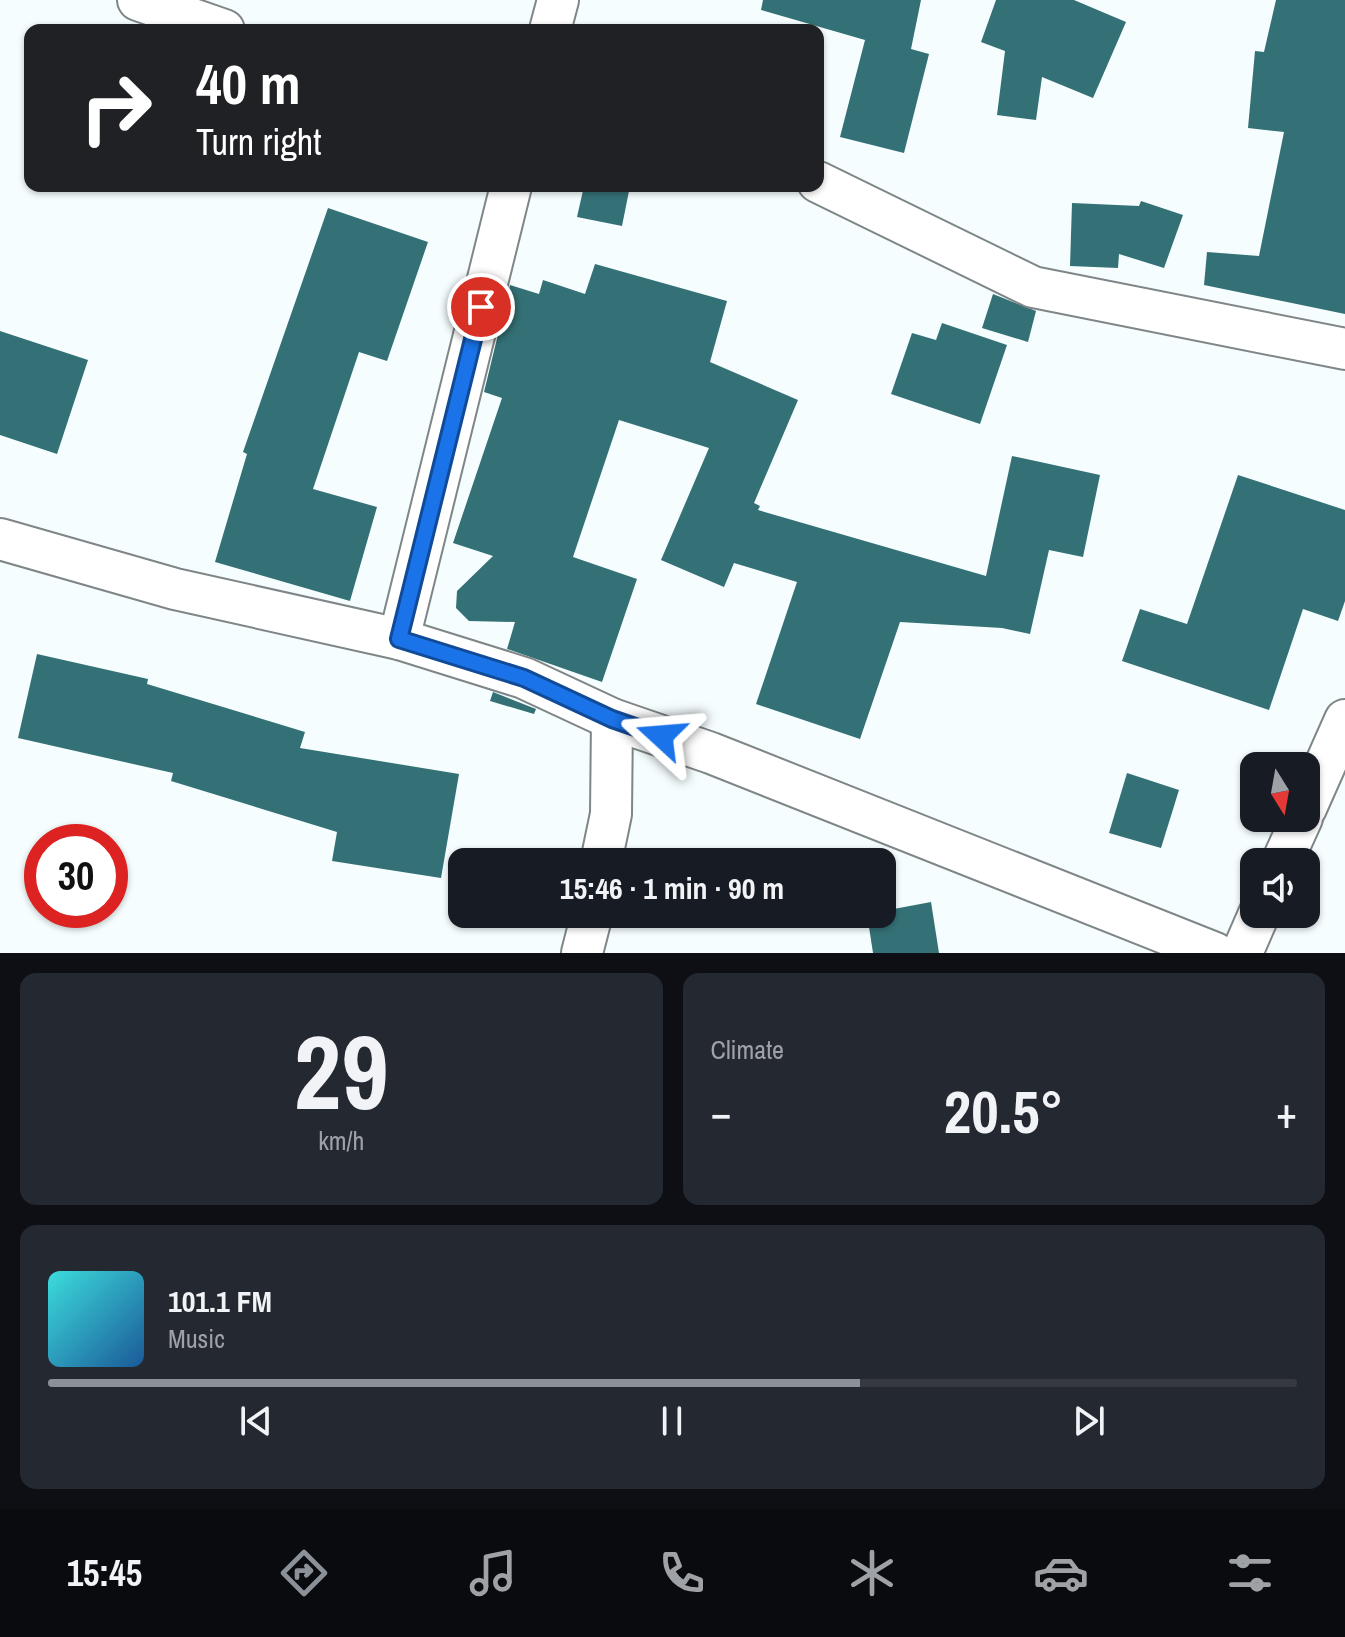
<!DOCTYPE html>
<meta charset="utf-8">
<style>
:root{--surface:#171b24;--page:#242831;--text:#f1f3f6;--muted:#9ea1a6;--line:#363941;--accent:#8c9099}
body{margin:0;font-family:"Archivo Narrow",sans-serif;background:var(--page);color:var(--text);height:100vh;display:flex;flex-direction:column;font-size:30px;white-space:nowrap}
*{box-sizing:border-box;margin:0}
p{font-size:26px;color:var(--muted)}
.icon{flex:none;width:44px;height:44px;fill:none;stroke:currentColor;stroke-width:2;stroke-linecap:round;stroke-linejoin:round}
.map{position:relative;height:953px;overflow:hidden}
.details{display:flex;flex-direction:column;gap:20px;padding:20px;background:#0d0f14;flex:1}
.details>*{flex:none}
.guide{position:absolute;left:24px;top:24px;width:800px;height:168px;border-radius:16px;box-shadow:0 2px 6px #0004;background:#202124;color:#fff;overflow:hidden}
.needle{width:52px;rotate:169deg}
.controls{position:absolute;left:1240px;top:752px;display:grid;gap:16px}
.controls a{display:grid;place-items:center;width:80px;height:80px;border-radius:16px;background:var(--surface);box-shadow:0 2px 6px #0004;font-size:40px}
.speed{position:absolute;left:24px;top:824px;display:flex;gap:16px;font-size:40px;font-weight:700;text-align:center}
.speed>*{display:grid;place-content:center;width:104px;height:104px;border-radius:50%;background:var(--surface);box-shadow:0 2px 6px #0004;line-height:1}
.speed .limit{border:12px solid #d22;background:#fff;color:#111}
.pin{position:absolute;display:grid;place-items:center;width:68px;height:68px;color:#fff;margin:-34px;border:4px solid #fff;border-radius:50%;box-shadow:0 2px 8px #0007}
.me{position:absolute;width:88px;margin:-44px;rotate:289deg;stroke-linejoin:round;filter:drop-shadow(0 0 6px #0008)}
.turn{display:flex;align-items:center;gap:28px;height:168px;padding:0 40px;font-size:36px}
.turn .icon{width:104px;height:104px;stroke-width:2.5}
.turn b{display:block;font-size:56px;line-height:68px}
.big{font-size:60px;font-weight:800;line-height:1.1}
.details .tile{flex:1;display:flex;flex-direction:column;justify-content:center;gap:12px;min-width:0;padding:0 28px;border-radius:16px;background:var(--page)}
.details .dial{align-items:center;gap:0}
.dial b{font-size:104px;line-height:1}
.song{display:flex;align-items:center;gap:24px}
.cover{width:96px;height:96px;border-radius:12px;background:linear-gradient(135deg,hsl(180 70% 55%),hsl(210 70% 35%))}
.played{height:8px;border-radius:4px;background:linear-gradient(90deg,var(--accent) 65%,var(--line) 65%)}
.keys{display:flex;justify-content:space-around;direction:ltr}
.heat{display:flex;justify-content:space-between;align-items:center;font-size:44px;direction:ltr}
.details .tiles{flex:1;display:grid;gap:20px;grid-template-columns:1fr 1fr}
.tile:last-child{grid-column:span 2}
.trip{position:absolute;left:448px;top:848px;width:448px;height:80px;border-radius:16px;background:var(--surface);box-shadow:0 2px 6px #0004;font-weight:800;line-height:80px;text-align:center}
.menu{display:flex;height:128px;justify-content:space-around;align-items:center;background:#090b0e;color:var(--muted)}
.menu .icon{width:56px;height:56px}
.menu .on{color:var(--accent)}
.menu b{font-size:36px;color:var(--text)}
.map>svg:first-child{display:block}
.building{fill:#347176}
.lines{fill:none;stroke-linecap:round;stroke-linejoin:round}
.street-casing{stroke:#7f8687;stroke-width:44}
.street{stroke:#fff;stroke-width:40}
.route-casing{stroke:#114b97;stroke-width:20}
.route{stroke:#1a73e8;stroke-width:14}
</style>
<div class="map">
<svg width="1345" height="953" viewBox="0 0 1345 953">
<rect width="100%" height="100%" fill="#f5fdfe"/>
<g class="building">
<polygon points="763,0 921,0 911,49 929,54 904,153 840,137 865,40 761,10"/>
<polygon points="996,0 1074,0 1126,22 1093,98 1042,77 1036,120 997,115 1005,51 981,42"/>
<polygon points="1276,0 1345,0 1345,314 1204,285 1207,252 1259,256 1284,132 1248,128 1255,51 1264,52"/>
<polygon points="584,186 630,186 622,226 577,217"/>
<polygon points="1141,201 1183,215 1164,268 1119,254 1118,268 1070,266 1072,203 1139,206"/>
<polygon points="328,208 428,242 387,361 359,352 313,489 377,507 350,601 215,562 247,454 243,452"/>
<polygon points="595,264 727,301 710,362 798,400 754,503 760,506 758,510 986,576 1012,456 1100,475 1083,557 1049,550 1030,634 1002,628 900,622 860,739 756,704 797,582 734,563 724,587 661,560 709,448 619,420 573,557 637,579 602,682 507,649 515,622 469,621 456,608 457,591 493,556 453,543 502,398 484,392 510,285 539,294 543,280 585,294"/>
<polygon points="993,294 1036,311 1028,342 982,328"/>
<polygon points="942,323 1007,345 980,424 891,394 912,333 936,340"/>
<polygon points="0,331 88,360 57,454 0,435"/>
<polygon points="1238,475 1345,510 1345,601 1338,621 1303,609 1269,710 1122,661 1140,609 1187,624"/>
<polygon points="37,654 148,679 147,684 305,732 300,748 459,774 441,878 332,861 337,832 171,781 173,773 18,738"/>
<polygon points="493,692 536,709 534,714 490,701"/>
<polygon points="1127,773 1179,790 1161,848 1109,833"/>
<polygon points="931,902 939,953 873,953 867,914"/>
</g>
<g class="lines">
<g class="street-casing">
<g id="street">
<polyline points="138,0 224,30"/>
<polyline points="550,30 558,0"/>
<polyline points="818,182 1033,287 1345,349"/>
<polyline points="0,539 175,589 399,639 524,678 612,719 711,753 1215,953"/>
<polyline points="399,639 511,186"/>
<polyline points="1306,808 1345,720"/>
<polyline points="601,862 611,814 612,719"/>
<polyline points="1282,862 1302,818"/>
<polyline points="582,953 592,914"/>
<polyline points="1242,953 1259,914"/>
</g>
</g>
<use href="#street" class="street"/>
</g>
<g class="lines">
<g class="route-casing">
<polyline id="route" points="481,307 399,639 524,678 612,719 661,736"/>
</g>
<use href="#route" class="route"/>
</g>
</svg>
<div class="controls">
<a><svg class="needle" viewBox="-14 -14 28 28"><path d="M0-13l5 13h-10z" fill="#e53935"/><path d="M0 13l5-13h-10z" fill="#9ea1a6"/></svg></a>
<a><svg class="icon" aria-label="sound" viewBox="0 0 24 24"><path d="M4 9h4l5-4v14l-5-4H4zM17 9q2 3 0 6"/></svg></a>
</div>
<div class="speed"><div class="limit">30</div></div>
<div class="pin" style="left:481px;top:307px;background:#d93025"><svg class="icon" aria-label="arrive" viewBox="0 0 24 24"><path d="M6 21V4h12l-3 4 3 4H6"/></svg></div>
<svg class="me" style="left:661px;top:736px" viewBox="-20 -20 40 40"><path d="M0-17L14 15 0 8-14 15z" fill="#1a73e8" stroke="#fff" stroke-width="4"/></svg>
<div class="trip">15:46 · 1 min · 90 m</div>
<div class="guide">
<div class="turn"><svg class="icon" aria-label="right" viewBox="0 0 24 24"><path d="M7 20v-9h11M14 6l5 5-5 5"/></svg><div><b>40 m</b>Turn right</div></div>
</div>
</div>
<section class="details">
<div class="tiles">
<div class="tile dial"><b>29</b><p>km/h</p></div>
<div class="tile"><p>Climate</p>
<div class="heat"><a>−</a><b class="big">20.5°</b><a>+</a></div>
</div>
<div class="tile">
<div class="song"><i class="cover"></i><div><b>101.1 FM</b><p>Music</p></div></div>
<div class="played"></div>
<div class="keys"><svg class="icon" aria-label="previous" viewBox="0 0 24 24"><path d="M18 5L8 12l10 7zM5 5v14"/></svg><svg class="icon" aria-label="pause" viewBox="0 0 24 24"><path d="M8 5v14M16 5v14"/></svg><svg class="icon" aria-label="next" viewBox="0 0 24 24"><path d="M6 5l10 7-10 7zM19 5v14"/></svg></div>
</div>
</div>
</section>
<nav class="menu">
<b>15:45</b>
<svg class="icon on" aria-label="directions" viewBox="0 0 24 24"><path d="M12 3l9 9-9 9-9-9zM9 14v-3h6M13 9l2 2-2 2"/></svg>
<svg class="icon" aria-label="music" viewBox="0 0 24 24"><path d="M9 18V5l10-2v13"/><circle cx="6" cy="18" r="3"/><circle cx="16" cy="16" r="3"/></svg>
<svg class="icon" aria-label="phone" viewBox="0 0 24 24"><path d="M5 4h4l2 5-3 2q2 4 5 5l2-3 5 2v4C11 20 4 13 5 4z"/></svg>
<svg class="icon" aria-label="climate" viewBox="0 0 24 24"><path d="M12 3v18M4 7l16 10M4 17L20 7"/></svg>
<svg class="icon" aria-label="car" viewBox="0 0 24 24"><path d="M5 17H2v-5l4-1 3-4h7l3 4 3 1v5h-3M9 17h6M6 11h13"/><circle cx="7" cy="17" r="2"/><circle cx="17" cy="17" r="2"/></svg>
<svg class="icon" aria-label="filters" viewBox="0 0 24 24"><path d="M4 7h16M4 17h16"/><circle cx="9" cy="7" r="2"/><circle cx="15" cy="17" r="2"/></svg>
</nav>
